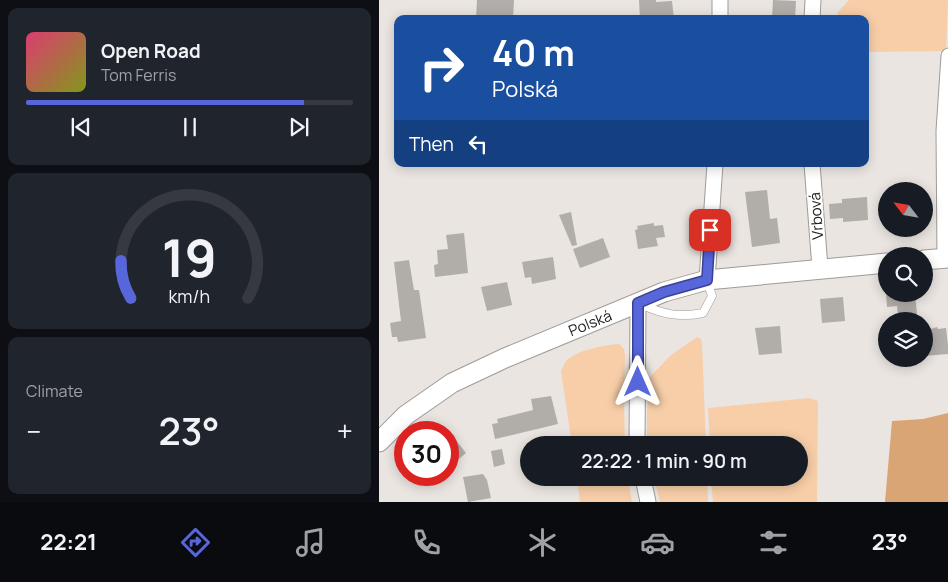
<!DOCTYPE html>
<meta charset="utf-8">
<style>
:root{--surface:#171b24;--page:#20242c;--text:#f1f3f6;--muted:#9ea1a6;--line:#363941;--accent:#5866dc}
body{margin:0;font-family:Manrope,sans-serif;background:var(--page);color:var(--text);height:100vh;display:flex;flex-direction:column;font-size:19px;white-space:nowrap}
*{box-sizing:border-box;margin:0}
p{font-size:16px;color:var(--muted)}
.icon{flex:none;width:28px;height:28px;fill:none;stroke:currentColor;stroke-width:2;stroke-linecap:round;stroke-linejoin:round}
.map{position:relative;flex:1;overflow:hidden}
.drawer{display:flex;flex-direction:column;gap:8px;padding:8px;background:#0d0f14;width:379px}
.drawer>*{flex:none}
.guide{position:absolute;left:15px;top:15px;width:475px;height:152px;border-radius:10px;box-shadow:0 2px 12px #0003;background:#1a4fa0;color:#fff;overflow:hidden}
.needle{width:32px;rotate:301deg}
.fabs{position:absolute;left:499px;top:182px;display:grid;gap:10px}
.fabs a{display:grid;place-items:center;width:55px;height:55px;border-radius:50%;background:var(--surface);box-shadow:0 2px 12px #0003;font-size:25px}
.speed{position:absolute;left:15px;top:421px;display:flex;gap:10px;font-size:25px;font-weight:700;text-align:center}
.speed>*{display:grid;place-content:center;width:65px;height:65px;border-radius:50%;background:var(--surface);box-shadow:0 2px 12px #0003;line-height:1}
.speed .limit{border:8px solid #d22;background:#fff;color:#111}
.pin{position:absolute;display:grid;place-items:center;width:42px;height:42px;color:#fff;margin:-21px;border-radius:10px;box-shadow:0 2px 8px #0006}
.me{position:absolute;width:55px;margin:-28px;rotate:0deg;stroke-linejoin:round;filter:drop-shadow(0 0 4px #0008)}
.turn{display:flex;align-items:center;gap:18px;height:105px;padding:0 15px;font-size:22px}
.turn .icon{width:65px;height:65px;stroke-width:2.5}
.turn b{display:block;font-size:35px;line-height:42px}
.then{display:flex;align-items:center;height:48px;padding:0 15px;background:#0003;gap:10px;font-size:19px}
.big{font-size:38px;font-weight:600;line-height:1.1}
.drawer .card{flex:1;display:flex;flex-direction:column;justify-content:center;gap:8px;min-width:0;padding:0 18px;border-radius:10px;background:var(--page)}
.drawer .dial{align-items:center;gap:0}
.dial svg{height:130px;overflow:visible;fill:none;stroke:var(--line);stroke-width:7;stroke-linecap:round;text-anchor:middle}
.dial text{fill:var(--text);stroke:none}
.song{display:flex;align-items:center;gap:15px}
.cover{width:60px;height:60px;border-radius:8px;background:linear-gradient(135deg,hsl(340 70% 55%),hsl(70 70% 35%))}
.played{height:5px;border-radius:2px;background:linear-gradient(90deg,var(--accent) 85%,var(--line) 85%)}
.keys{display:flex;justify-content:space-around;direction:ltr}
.heat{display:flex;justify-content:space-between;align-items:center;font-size:28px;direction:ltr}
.trip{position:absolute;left:141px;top:436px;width:288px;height:50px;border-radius:25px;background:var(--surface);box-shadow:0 2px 12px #0003;font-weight:600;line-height:50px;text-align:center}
.tabs{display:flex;height:80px;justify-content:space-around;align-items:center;background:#090b0e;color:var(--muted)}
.tabs .icon{width:35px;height:35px}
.tabs .current{color:var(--accent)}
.tabs b{font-size:22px;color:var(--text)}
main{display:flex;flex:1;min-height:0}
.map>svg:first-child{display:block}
.green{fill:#f7cea8}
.forest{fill:#d9a575}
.building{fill:#b1ada9}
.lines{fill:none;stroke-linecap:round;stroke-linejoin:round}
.service-casing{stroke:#9f9b97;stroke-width:9}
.minor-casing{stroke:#9f9b97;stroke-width:17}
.tertiary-casing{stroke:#9f9b97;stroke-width:21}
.service{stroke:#fff;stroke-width:8}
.minor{stroke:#fff;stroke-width:15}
.tertiary{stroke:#fff;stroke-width:19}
.route-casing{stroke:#39428f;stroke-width:12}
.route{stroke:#5866dc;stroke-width:9}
.labels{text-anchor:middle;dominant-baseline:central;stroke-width:4;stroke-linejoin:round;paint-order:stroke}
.street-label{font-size:15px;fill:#232120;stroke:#fff}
</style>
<main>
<section class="drawer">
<div class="card">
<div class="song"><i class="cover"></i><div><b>Open Road</b><p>Tom Ferris</p></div></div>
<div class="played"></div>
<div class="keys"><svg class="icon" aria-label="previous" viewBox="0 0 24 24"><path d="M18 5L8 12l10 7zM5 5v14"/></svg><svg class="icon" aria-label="pause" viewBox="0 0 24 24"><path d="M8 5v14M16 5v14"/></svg><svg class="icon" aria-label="next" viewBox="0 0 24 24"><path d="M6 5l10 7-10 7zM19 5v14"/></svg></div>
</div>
<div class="card dial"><svg viewBox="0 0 100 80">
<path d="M14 69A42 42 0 1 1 86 69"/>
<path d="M14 69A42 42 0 0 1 8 46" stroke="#5866dc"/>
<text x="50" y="56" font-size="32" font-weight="700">19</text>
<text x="50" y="72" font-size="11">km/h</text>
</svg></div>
<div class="card"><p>Climate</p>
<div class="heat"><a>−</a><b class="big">23°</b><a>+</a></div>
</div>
</section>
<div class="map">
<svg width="570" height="502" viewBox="0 0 570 502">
<rect width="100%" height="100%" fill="#eae5e1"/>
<g class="green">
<polygon points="470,0 569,0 567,51 486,52 486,19 458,19 459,12"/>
<polygon points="318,337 322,339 323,345 327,445 268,445 268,412 270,378 292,355"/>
<path d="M240,344L245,349L246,355L245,404L246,445H193L182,371C184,368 185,363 188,360C199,350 225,345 240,344Z"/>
<polygon points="430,398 439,401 438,502 334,502 332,478 420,478 420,445 331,445 329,408"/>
<polygon points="198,478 249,478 253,502 201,502"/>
<polygon points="275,478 328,478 329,502 281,502"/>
</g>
<polygon class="forest" points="569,413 569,502 506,502 513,421 544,419"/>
<g class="building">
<polygon points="98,0 135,0 134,19 97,19"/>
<polygon points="260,0 277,0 277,2 293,1 295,19 261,19"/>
<polygon points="394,0 417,1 416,19 393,19"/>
<polygon points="388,190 391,219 398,218 401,243 373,247 366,192"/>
<polygon points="488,197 489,220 464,222 464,218 451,219 450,204 463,203 463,199"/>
<polygon points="192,212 198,245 193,246 180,215"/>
<polygon points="275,223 275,226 284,225 286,237 277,238 279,246 259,249 256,230 259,229 258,226"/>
<polygon points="85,233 89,273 56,277 55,265 59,264 58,250 69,249 67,235"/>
<polygon points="224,238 231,257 201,268 194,249"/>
<polygon points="174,257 177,279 153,284 152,277 146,278 143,262"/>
<polygon points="30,260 35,290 40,290 47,338 19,342 18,337 13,337 11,323 22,321 15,262"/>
<polygon points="128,282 133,305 108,311 102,287"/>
<polygon points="507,294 536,294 538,314 519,316 518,306 508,307"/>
<polygon points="464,297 466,321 443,323 441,299"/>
<polygon points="401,326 403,353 380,355 376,328"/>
<polygon points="558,327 559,329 567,328 570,354 545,356 545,331"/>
<polygon points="172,396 179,424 116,439 113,424 119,423 118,419 154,410 152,399"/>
<polygon points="69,430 87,453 75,463 69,455"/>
<polygon points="123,449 126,464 115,467 112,451"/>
<polygon points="104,474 108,480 112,498 89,502 84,477"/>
</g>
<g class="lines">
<g class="service-casing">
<path id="service" d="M261,304C284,314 299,318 324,313L333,296L328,280"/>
</g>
<g class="minor-casing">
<g id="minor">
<polyline points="341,19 341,0"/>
<polyline points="433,19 434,0"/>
<polyline points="433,164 441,268"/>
<polyline points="566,258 565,131 570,56"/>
<polyline points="328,280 336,164"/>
<polyline points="258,445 259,303"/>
<polyline points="264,478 269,502"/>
</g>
</g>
<g class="tertiary-casing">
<g id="tertiary">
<polyline points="545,260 570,258"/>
<polyline points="0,442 27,415 73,383 126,358 285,292 328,280 508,263"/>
</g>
</g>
<use href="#service" class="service"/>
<use href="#minor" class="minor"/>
<use href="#tertiary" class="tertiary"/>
</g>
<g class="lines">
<g class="route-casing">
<polyline id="route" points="259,382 259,303 285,292 328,280 331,230"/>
</g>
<use href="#route" class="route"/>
</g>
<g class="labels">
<g class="street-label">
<text transform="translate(437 216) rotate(-94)">Vrbová</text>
<text transform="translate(211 323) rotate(-22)">Polská</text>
</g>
</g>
</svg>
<div class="fabs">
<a><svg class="needle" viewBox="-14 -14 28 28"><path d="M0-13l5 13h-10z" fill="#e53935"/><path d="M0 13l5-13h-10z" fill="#9ea1a6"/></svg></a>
<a><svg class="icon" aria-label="search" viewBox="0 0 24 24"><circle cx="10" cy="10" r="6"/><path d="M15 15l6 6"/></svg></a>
<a><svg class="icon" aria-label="layers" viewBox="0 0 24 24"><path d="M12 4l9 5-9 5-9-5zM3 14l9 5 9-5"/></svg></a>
</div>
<div class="speed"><div class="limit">30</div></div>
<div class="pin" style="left:331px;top:230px;background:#d93025"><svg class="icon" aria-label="arrive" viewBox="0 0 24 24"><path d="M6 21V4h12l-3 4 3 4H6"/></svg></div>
<svg class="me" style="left:259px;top:382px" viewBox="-20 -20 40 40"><path d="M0-17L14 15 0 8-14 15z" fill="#5866dc" stroke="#fff" stroke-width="4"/></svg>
<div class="trip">22:22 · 1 min · 90 m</div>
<div class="guide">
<div class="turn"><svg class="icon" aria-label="right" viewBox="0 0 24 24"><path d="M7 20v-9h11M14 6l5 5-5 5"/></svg><div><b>40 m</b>Polská</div></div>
<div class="then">Then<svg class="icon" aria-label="left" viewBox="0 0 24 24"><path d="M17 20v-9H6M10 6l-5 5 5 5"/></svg></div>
</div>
</div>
</main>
<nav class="tabs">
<b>22:21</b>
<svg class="icon current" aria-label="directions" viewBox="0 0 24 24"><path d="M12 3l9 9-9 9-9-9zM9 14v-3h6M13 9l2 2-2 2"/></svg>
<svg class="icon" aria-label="music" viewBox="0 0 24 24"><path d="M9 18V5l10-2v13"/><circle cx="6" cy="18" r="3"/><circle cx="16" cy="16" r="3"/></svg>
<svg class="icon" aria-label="phone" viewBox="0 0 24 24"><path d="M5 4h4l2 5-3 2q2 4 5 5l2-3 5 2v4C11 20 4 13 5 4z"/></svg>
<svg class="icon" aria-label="climate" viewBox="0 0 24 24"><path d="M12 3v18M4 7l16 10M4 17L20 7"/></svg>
<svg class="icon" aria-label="car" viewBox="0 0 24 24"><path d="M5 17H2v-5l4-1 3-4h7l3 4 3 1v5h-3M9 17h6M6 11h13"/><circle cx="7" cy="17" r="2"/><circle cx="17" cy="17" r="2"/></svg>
<svg class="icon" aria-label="filters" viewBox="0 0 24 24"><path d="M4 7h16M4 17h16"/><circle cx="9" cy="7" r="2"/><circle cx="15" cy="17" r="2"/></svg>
<b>23°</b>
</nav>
